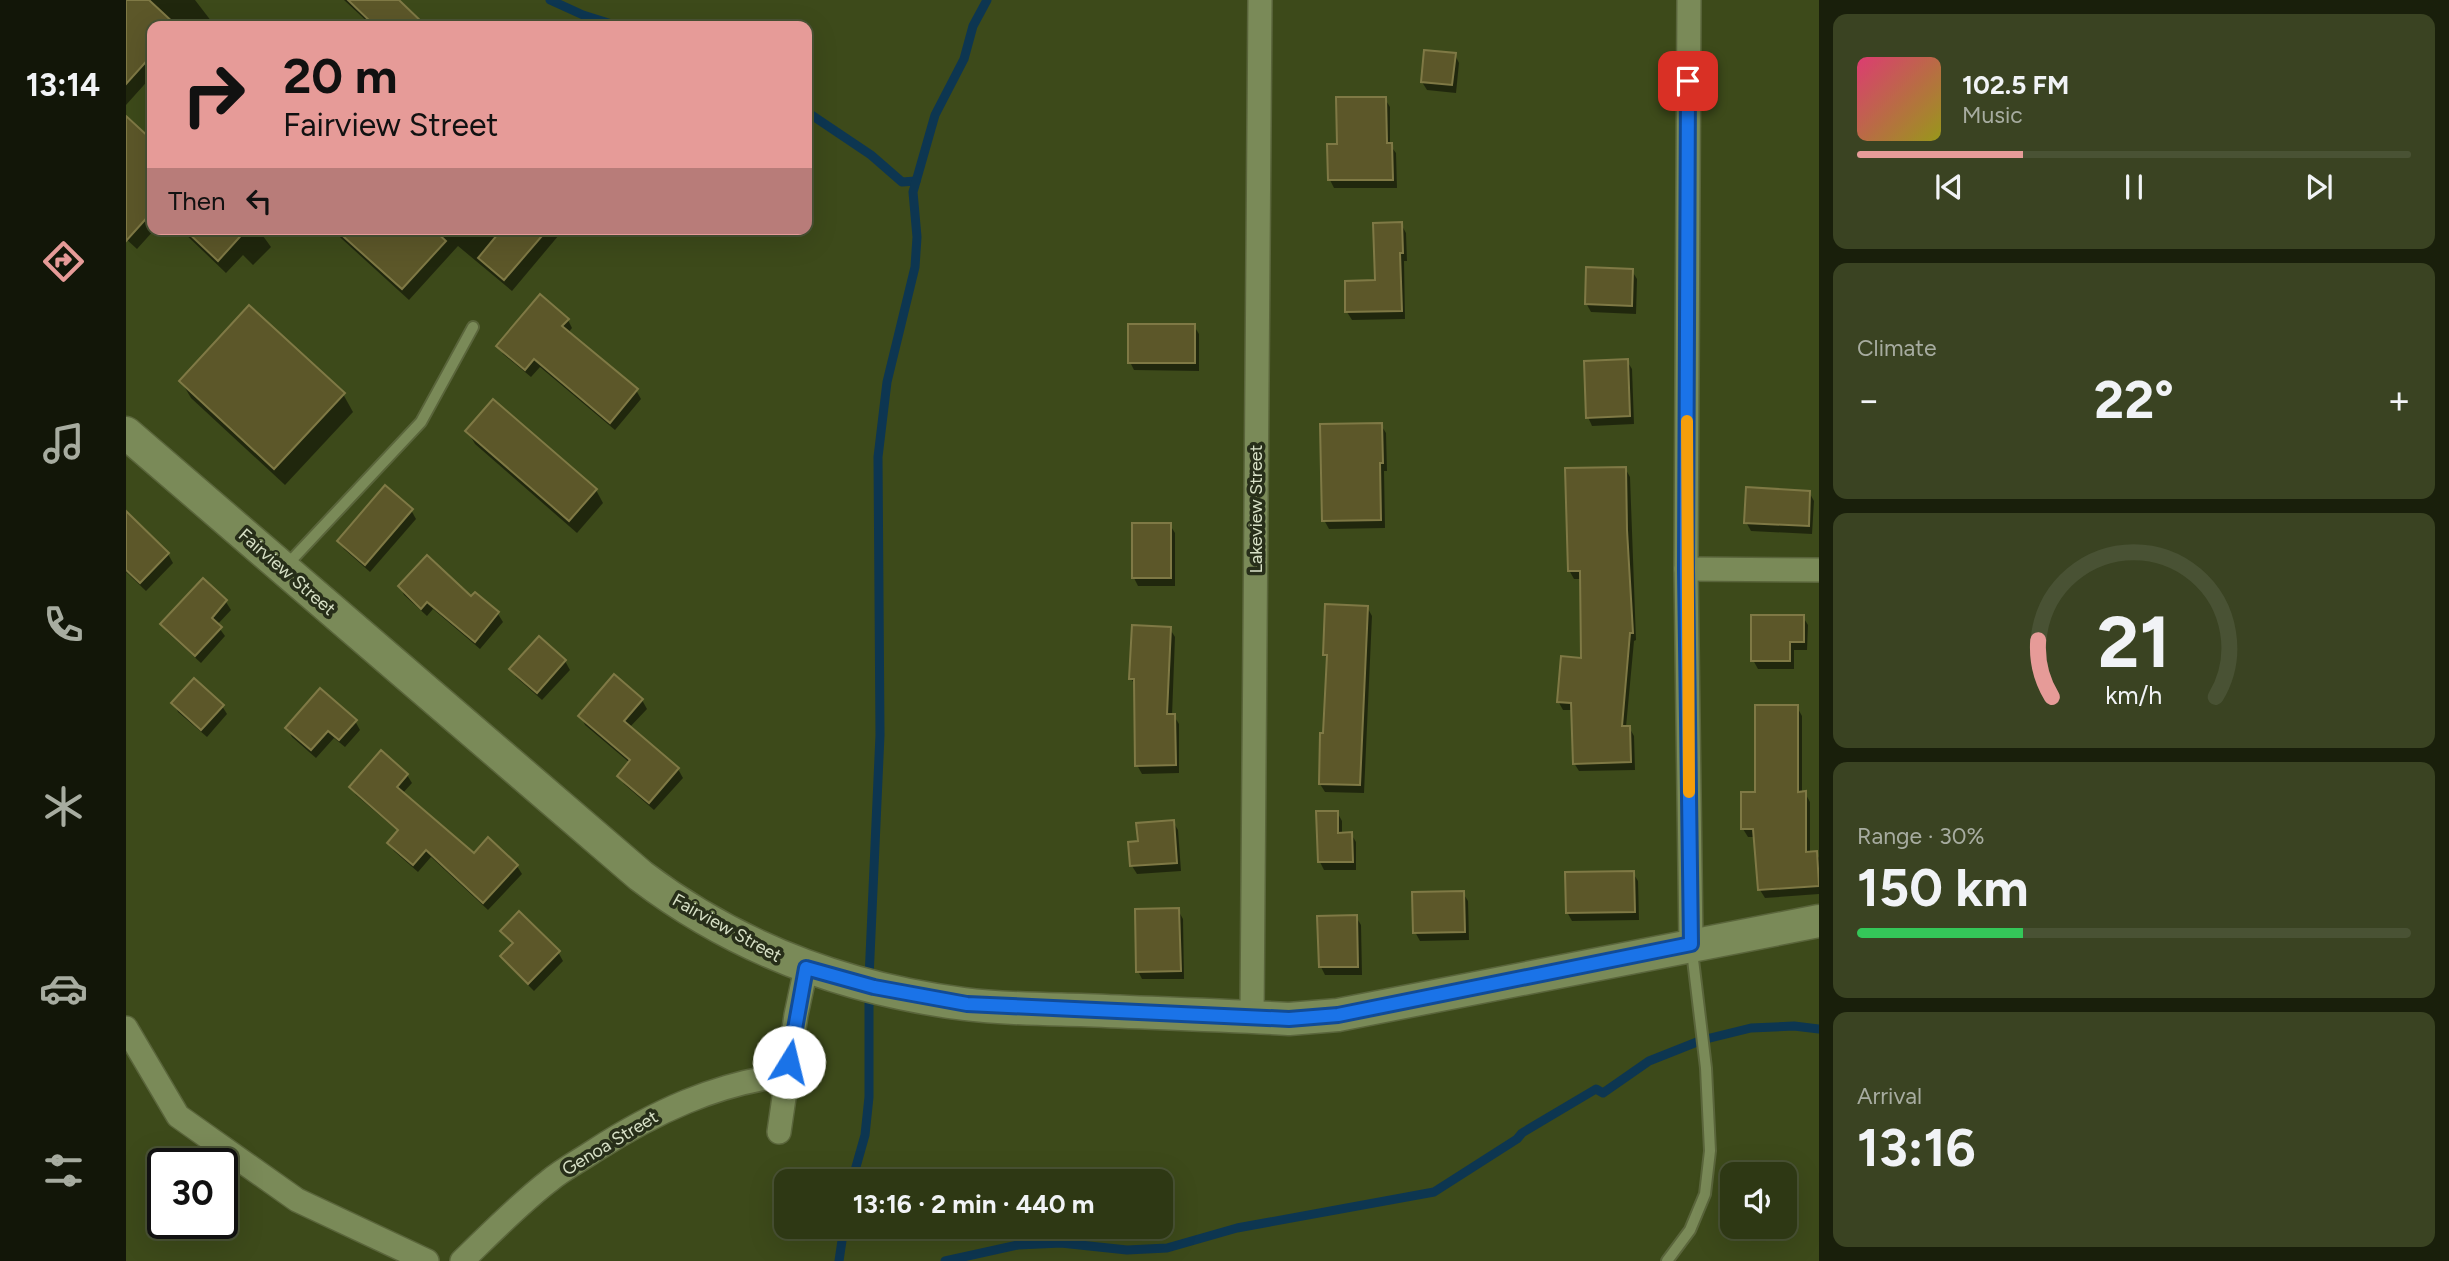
<!DOCTYPE html>
<meta charset="utf-8">
<style>
:root{--surface:#2e3814;--page:#3a4322;--text:#f1f3f6;--muted:#a7aca0;--line:#495234;--accent:#e69b98}
body{margin:0;font-family:Figtree,sans-serif;background:var(--page);color:var(--text);height:100vh;display:flex;flex-direction:column;font-size:26px;white-space:nowrap}
*{box-sizing:border-box;margin:0}
p{font-size:23px;color:var(--muted)}
.icon{flex:none;width:38px;height:38px;fill:none;stroke:currentColor;stroke-width:2;stroke-linecap:round;stroke-linejoin:round}
.map{position:relative;flex:1;overflow:hidden}
.side{display:flex;flex-direction:column;gap:14px;padding:14px;background:#191f0b;width:630px}
.side>*{flex:none}
.hud{position:absolute;left:21px;top:21px;width:665px;height:214px;border-radius:14px;box-shadow:0 7px 28px #0002,0 0 0 2px var(--line);background:#e69b98;color:#111;overflow:hidden}
.fabs{position:absolute;left:1594px;top:1162px;display:grid;gap:14px}
.fabs a{display:grid;place-items:center;width:77px;height:77px;border-radius:14px;background:var(--surface);box-shadow:0 7px 28px #0002,0 0 0 2px var(--line);font-size:35px}
.speed{position:absolute;left:21px;top:1148px;display:flex;gap:14px;font-size:35px;font-weight:700;text-align:center}
.speed>*{display:grid;place-content:center;width:91px;height:91px;border-radius:50%;background:var(--surface);box-shadow:0 7px 28px #0002,0 0 0 2px var(--line);line-height:1}
.speed .limit{border:4px solid #111;border-radius:10px;background:#fff;color:#111}
.pin{position:absolute;display:grid;place-items:center;width:60px;height:60px;color:#fff;margin:-30px;border-radius:14px;box-shadow:0 4px 10px #0006}
.me{position:absolute;width:77px;margin:-38px;rotate:9deg;stroke-linejoin:round;filter:drop-shadow(0 0 5px #0008)}
.turn{display:flex;align-items:center;gap:24px;height:147px;padding:0 21px;font-size:32px}
.turn .icon{width:91px;height:91px;stroke-width:2.5}
.turn b{display:block;font-size:49px;line-height:60px}
.then{display:flex;align-items:center;height:66px;padding:0 21px;background:#0003;gap:14px;font-size:26px}
.big{font-size:52px;font-weight:700;line-height:1.1}
.side .card{flex:1;display:flex;flex-direction:column;justify-content:center;gap:10px;min-width:0;padding:0 24px;border-radius:14px;background:var(--page)}
.side .dial{align-items:center;gap:0}
.dial svg{height:182px;overflow:visible;fill:none;stroke:var(--line);stroke-width:7;stroke-linecap:round;text-anchor:middle}
.dial text{fill:var(--text);stroke:none}
.song{display:flex;align-items:center;gap:21px}
.cover{width:84px;height:84px;border-radius:10px;background:linear-gradient(135deg,hsl(340 70% 55%),hsl(60 70% 35%))}
.played{height:7px;border-radius:4px;background:linear-gradient(90deg,var(--accent) 30%,var(--line) 30%)}
.keys{display:flex;justify-content:space-around;direction:ltr}
.heat{display:flex;justify-content:space-between;align-items:center;font-size:38px;direction:ltr}
.charge{height:10px;border-radius:5px;background:linear-gradient(90deg,#34c759 30%,var(--line) 0)}
.trip{position:absolute;left:648px;top:1169px;width:399px;height:70px;border-radius:14px;background:var(--surface);box-shadow:0 7px 28px #0002,0 0 0 2px var(--line);font-weight:700;line-height:70px;text-align:center}
main{display:flex;flex:1;min-height:0}
.menu{display:flex;flex-direction:column;width:126px;justify-content:space-around;align-items:center;background:#121608;color:var(--muted)}
.menu .icon{width:49px;height:49px}
.menu .current{color:var(--accent)}
.menu b{font-size:32px;color:var(--text)}
.map>svg:first-child{display:block}
.shadow{fill:#0007}
.lines{fill:none;stroke-linecap:round;stroke-linejoin:round}
.stream{stroke:#0d3651;stroke-width:9}
.building{fill:#5c5729;stroke:#7f7945;stroke-width:2}
.lane-casing{stroke:#5a653b;stroke-width:14}
.street-casing{stroke:#5a653b;stroke-width:26}
.secondary-casing{stroke:#5a653b;stroke-width:35}
.lane{stroke:#7a8a58;stroke-width:10}
.street{stroke:#7a8a58;stroke-width:23}
.secondary{stroke:#7a8a58;stroke-width:32}
.route-casing{stroke:#114b97;stroke-width:18}
.route{stroke:#1a73e8;stroke-width:12}
.slow{stroke:#f59e0b;stroke-width:12}
.labels{text-anchor:middle;dominant-baseline:central;stroke-width:7;stroke-linejoin:round;paint-order:stroke}
.street-label{font-size:18px;fill:#d7e0c6;stroke:#272e19}
</style>
<main>
<nav class="menu">
<b>13:14</b>
<svg class="icon current" aria-label="directions" viewBox="0 0 24 24"><path d="M12 3l9 9-9 9-9-9zM9 14v-3h6M13 9l2 2-2 2"/></svg>
<svg class="icon" aria-label="music" viewBox="0 0 24 24"><path d="M9 18V5l10-2v13"/><circle cx="6" cy="18" r="3"/><circle cx="16" cy="16" r="3"/></svg>
<svg class="icon" aria-label="phone" viewBox="0 0 24 24"><path d="M5 4h4l2 5-3 2q2 4 5 5l2-3 5 2v4C11 20 4 13 5 4z"/></svg>
<svg class="icon" aria-label="climate" viewBox="0 0 24 24"><path d="M12 3v18M4 7l16 10M4 17L20 7"/></svg>
<svg class="icon" aria-label="car" viewBox="0 0 24 24"><path d="M5 17H2v-5l4-1 3-4h7l3 4 3 1v5h-3M9 17h6M6 11h13"/><circle cx="7" cy="17" r="2"/><circle cx="17" cy="17" r="2"/></svg>
<svg class="icon" aria-label="filters" viewBox="0 0 24 24"><path d="M4 7h16M4 17h16"/><circle cx="9" cy="7" r="2"/><circle cx="15" cy="17" r="2"/></svg>
</nav>
<div class="map">
<svg width="1693" height="1261" viewBox="0 0 1693 1261">
<rect width="100%" height="100%" fill="#3d4a1a"/>
<g class="shadow">
<polygon points="0,0 69,0 89,26 26,26 26,76 0,105"/>
<polygon points="218,0 268,0 296,26 246,26"/>
<polygon points="1329,55 1333,63 1330,93 1301,90 1296,82"/>
<polygon points="1259,99 1264,107 1264,145 1270,153 1271,188 1208,188 1204,180 1213,145"/>
<polygon points="0,119 26,143 26,229 29,229 11,249 0,239"/>
<polygon points="1275,224 1280,233 1281,261 1278,261 1279,319 1226,320 1221,312 1250,282"/>
<polygon points="54,229 132,229 145,247 127,265 117,255 100,273"/>
<polygon points="205,229 438,229 386,291 332,246 283,300"/>
<polygon points="1506,271 1511,279 1510,314 1465,312 1460,303"/>
<polygon points="442,320 446,328 442,333 510,390 515,399 489,430 414,367 405,377 377,354 373,346"/>
<polygon points="1068,326 1073,334 1073,371 1008,370 1004,362"/>
<polygon points="1501,361 1506,369 1508,424 1466,426 1462,417"/>
<polygon points="55,381 217,394 227,412 159,485 65,398"/>
<polygon points="1255,425 1260,433 1261,471 1258,471 1259,528 1203,529 1198,520"/>
<polygon points="342,432 470,490 477,503 451,533 349,444"/>
<polygon points="1499,468 1504,477 1510,640 1508,641 1500,727 1503,727 1508,736 1509,770 1453,771 1448,763 1447,710 1437,710 1432,701 1457,660 1456,579 1448,579 1443,570"/>
<polygon points="1683,492 1688,501 1686,534 1625,531 1620,522"/>
<polygon points="285,510 290,519 244,572 218,549 213,541"/>
<polygon points="4,518 42,554 47,563 20,591 0,572 0,522"/>
<polygon points="1044,525 1049,533 1049,586 1012,586 1008,578"/>
<polygon points="77,580 100,602 105,610 91,625 99,636 75,663 41,632 37,624"/>
<polygon points="274,586 345,599 349,594 372,614 377,622 354,649 307,609 301,616 278,595"/>
<polygon points="1241,607 1246,616 1238,793 1199,792 1194,784 1202,660 1198,654"/>
<polygon points="1677,617 1682,625 1681,650 1668,650 1668,669 1632,669 1627,660"/>
<polygon points="1044,629 1049,637 1046,716 1048,716 1053,724 1053,773 1016,774 1011,765 1010,686 1005,679"/>
<polygon points="413,638 439,661 444,670 416,700 390,677 385,669"/>
<polygon points="516,700 521,709 503,728 552,769 557,778 528,810 498,784 493,776 504,763 459,725 455,716"/>
<polygon points="48,703 96,706 101,714 81,737 52,712"/>
<polygon points="1671,707 1676,716 1676,793 1679,793 1684,802 1684,854 1690,853 1693,858 1693,894 1639,898 1634,890 1630,837 1622,837 1617,829"/>
<polygon points="229,721 234,730 219,747 208,738 190,758 166,737 161,728"/>
<polygon points="281,775 286,783 276,794 348,855 391,866 396,874 362,910 305,857 292,872 268,851 263,843 273,832 230,795 225,787"/>
<polygon points="1211,812 1216,821 1216,834 1225,834 1230,842 1230,870 1198,870 1194,862"/>
<polygon points="1047,822 1052,830 1055,871 1011,874 1006,866 1004,843 1014,842"/>
<polygon points="1507,873 1512,881 1513,920 1446,921 1441,912"/>
<polygon points="1337,893 1342,901 1343,940 1294,941 1289,932"/>
<polygon points="1052,910 1057,919 1058,979 1016,979 1012,971"/>
<polygon points="1230,917 1235,925 1236,975 1199,975 1195,967"/>
<polygon points="376,931 432,952 437,961 408,991 381,964 376,956 387,945"/>
</g>
<g class="lines">
<g class="stream">
<polyline points="424,0 457,15 492,26"/>
<polyline points="681,112 745,155 776,182 790,181"/>
<polyline points="743,978 754,735 752,457 761,382 789,267 791,237 787,192 809,115 838,59 847,26 861,0"/>
<polyline points="726,1181 739,1135 743,1097 743,992"/>
<polyline points="713,1261 718,1227"/>
<polyline points="819,1261 892,1245 935,1243 1001,1250 1041,1248 1111,1228 1308,1192 1391,1139 1396,1133 1470,1089 1477,1093 1523,1061 1576,1040 1625,1028 1668,1026 1693,1029"/>
</g>
</g>
<g class="building">
<polygon points="0,0 23,0 51,26 26,26 26,55 0,84"/>
<polygon points="222,0 273,0 300,26 249,26"/>
<polygon points="1298,50 1330,53 1326,85 1295,82"/>
<polygon points="1210,97 1260,97 1261,143 1266,143 1267,180 1202,180 1201,144 1211,144"/>
<polygon points="0,116 26,140 26,212 0,241"/>
<polygon points="1276,222 1277,253 1274,253 1276,311 1219,312 1219,281 1249,280 1247,223"/>
<polygon points="58,229 121,229 92,261"/>
<polygon points="209,229 307,229 320,241 276,289"/>
<polygon points="376,229 422,229 378,280 352,258"/>
<polygon points="1460,267 1507,269 1506,306 1459,304"/>
<polygon points="414,294 443,319 436,326 512,389 484,423 408,359 399,370 370,346"/>
<polygon points="123,305 219,393 148,469 53,381"/>
<rect x="1002" y="324" width="67" height="39"/>
<polygon points="1502,359 1504,416 1460,418 1458,361"/>
<polygon points="367,399 471,489 443,521 339,431"/>
<polygon points="1256,423 1257,463 1254,463 1255,520 1196,521 1194,424"/>
<polygon points="1500,467 1501,530 1507,633 1504,633 1496,726 1504,726 1505,762 1447,764 1445,703 1431,702 1435,656 1455,658 1454,571 1442,571 1439,468"/>
<polygon points="259,485 287,509 239,565 211,541"/>
<polygon points="1620,487 1684,491 1683,526 1618,523"/>
<polygon points="0,511 43,553 14,583 0,570"/>
<rect x="1006" y="523" width="39" height="55"/>
<polygon points="301,555 345,596 349,592 373,612 349,642 301,602 295,609 272,586"/>
<polygon points="77,578 101,600 86,618 96,627 69,656 34,624"/>
<polygon points="1199,604 1242,606 1234,785 1193,784 1194,733 1197,733 1201,655 1197,655"/>
<polygon points="1625,615 1678,615 1678,642 1664,642 1664,661 1625,661"/>
<polygon points="1006,625 1045,627 1041,714 1049,714 1050,765 1009,766 1008,679 1003,679"/>
<polygon points="413,636 440,660 411,693 383,669"/>
<polygon points="488,674 517,699 498,721 553,768 523,803 491,776 504,760 452,716"/>
<polygon points="68,678 98,705 75,730 45,703"/>
<polygon points="194,688 231,720 213,740 202,731 185,750 159,728"/>
<polygon points="1629,705 1672,705 1672,792 1680,791 1680,852 1691,851 1693,886 1632,890 1627,829 1615,829 1615,792 1629,792"/>
<polygon points="255,750 282,774 271,787 348,853 362,837 392,865 357,903 300,850 287,865 261,843 272,830 223,787"/>
<polygon points="1190,811 1212,811 1212,833 1226,832 1227,862 1192,862"/>
<polygon points="1048,820 1051,863 1004,866 1002,842 1012,841 1010,823"/>
<polygon points="1508,871 1509,912 1440,913 1439,872"/>
<polygon points="1338,891 1339,932 1287,933 1286,892"/>
<polygon points="1053,908 1055,971 1010,972 1009,909"/>
<polygon points="393,911 434,951 402,984 374,956 387,943 374,931"/>
<polygon points="1231,915 1232,967 1193,967 1191,916"/>
</g>
<g class="lines">
<g class="lane-casing">
<g id="lane">
<polyline points="159,567 295,422 347,327"/>
<polyline points="1541,1261 1564,1230 1579,1194 1584,1151 1580,1068 1566,951"/>
</g>
</g>
<g class="street-casing">
<g id="street">
<polyline points="1563,0 1560,569 1565,944"/>
<polyline points="1560,569 1693,570"/>
<polyline points="1126,1017 1134,0"/>
<polyline points="0,1028 52,1116 171,1200 301,1261"/>
<polyline points="653,1132 670,1015 680,968"/>
<path d="M336,1261C364,1234 392,1205 423,1181C436,1170 453,1161 468,1151C527,1113 590,1083 661,1075"/>
</g>
</g>
<g class="secondary-casing">
<path id="secondary" d="M0,433L515,876C610,948 720,989 838,1004C876,1009 916,1009 955,1010C1024,1013 1093,1015 1163,1019L1212,1015L1693,921"/>
</g>
<use href="#lane" class="lane"/>
<use href="#street" class="street"/>
<use href="#secondary" class="secondary"/>
</g>
<g class="lines">
<g class="route-casing">
<polyline id="route" points="663,1062 680,968 748,987 841,1004 1163,1019 1212,1015 1565,944 1560,569 1562,81"/>
</g>
<use href="#route" class="route"/>
<polyline class="slow" points="1561,421 1563,792"/>
</g>
<g class="labels">
<g class="street-label">
<text transform="translate(1130 509) rotate(-90)">Lakeview Street</text>
<text transform="translate(161 572) rotate(41)">Fairview Street</text>
<text transform="translate(601 928) rotate(29)">Fairview Street</text>
<text transform="translate(484 1143) rotate(-31)">Genoa Street</text>
</g>
</g>
</svg>
<div class="fabs">
<a><svg class="icon" aria-label="sound" viewBox="0 0 24 24"><path d="M4 9h4l5-4v14l-5-4H4zM17 9q2 3 0 6"/></svg></a>
</div>
<div class="speed"><div class="limit">30</div></div>
<div class="pin" style="left:1562px;top:81px;background:#d93025"><svg class="icon" aria-label="arrive" viewBox="0 0 24 24"><path d="M6 21V4h12l-3 4 3 4H6"/></svg></div>
<svg class="me" style="left:663px;top:1062px" viewBox="-20 -20 40 40"><circle r="19" fill="#fff"/><path d="M0-13L10 11 0 6-10 11z" fill="#1a73e8"/></svg>
<div class="trip">13:16 · 2 min · 440 m</div>
<div class="hud">
<div class="turn"><svg class="icon" aria-label="right" viewBox="0 0 24 24"><path d="M7 20v-9h11M14 6l5 5-5 5"/></svg><div><b>20 m</b>Fairview Street</div></div>
<div class="then">Then<svg class="icon" aria-label="left" viewBox="0 0 24 24"><path d="M17 20v-9H6M10 6l-5 5 5 5"/></svg></div>
</div>
</div>
<section class="side">
<div class="card">
<div class="song"><i class="cover"></i><div><b>102.5 FM</b><p>Music</p></div></div>
<div class="played"></div>
<div class="keys"><svg class="icon" aria-label="previous" viewBox="0 0 24 24"><path d="M18 5L8 12l10 7zM5 5v14"/></svg><svg class="icon" aria-label="pause" viewBox="0 0 24 24"><path d="M8 5v14M16 5v14"/></svg><svg class="icon" aria-label="next" viewBox="0 0 24 24"><path d="M6 5l10 7-10 7zM19 5v14"/></svg></div>
</div>
<div class="card"><p>Climate</p>
<div class="heat"><a>−</a><b class="big">22°</b><a>+</a></div>
</div>
<div class="card dial"><svg viewBox="0 0 100 80">
<path d="M14 69A42 42 0 1 1 86 69"/>
<path d="M14 69A42 42 0 0 1 8 44" stroke="#e69b98"/>
<text x="50" y="56" font-size="32" font-weight="700">21</text>
<text x="50" y="72" font-size="11">km/h</text>
</svg></div>
<div class="card"><p>Range · 30%</p><b class="big">150 km</b><div class="charge"></div></div>
<div class="card"><p>Arrival</p><b class="big">13:16</b></div>
</section>
</main>
